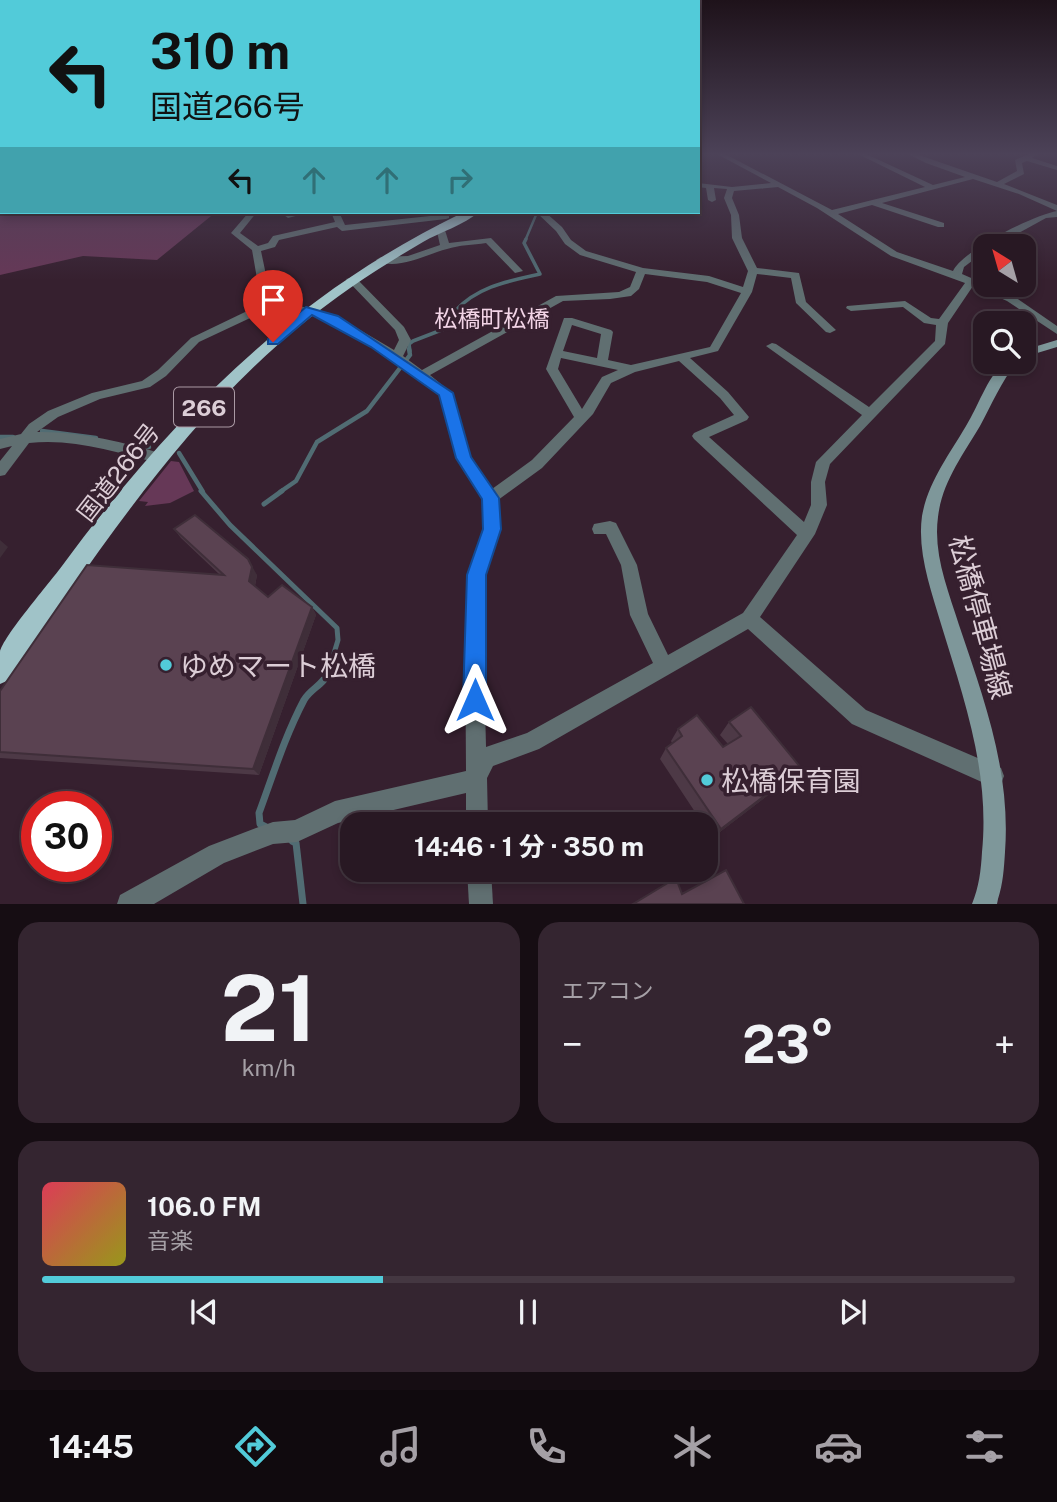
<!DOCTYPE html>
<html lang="ja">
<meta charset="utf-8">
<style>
:root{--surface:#281823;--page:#342530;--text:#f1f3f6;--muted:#a5a0a6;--line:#443741;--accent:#52cbd9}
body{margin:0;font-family:"Public Sans","Noto Sans JP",sans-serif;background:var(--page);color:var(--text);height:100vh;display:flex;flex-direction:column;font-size:26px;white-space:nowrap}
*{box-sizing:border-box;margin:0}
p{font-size:23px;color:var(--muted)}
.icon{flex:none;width:38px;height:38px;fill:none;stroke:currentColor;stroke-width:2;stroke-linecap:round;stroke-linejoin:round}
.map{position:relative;height:904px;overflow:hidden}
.sheet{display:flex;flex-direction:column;gap:18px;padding:18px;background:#160d13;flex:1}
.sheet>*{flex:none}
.top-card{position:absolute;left:0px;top:0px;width:700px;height:214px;box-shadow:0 4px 10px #0003,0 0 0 2px var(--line);background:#52cbd9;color:#111;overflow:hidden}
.needle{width:46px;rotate:323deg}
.tools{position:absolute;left:973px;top:234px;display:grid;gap:14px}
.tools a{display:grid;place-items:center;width:63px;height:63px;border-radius:14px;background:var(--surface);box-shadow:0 4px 10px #0003,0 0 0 2px var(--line);font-size:35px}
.speed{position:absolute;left:21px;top:791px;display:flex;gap:14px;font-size:35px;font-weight:700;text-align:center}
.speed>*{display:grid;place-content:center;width:91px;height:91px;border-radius:50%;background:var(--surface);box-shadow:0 4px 10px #0003,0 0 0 2px var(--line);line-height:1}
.speed .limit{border:10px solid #d22;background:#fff;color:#111}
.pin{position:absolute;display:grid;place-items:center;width:60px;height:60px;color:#fff;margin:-72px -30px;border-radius:50% 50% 50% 0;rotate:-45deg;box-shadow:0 0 7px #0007}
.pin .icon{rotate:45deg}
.me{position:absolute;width:77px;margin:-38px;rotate:0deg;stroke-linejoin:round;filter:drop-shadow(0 0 5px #0008)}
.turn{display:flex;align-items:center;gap:24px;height:147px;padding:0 35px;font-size:32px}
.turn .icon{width:91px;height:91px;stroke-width:2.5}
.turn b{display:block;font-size:49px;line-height:60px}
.lanes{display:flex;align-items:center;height:66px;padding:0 35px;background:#0003;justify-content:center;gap:35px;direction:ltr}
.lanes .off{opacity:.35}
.big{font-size:52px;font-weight:700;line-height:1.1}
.sheet .widget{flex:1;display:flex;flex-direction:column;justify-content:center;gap:10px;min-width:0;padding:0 24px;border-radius:21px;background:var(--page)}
.sheet .dial{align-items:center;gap:0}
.dial b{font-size:91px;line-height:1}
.song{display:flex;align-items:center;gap:21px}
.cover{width:84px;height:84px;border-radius:10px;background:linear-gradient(135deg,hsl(350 70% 55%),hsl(60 70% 35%))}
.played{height:7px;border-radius:4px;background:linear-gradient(90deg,var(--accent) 35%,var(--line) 35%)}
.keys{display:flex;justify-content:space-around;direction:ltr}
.heat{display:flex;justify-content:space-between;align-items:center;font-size:38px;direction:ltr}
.sheet .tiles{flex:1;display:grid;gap:18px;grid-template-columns:1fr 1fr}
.widget:last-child{grid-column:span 2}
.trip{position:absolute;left:340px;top:812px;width:378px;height:70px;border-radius:21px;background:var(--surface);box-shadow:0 4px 10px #0003,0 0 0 2px var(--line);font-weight:700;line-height:70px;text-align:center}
.menu{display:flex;height:112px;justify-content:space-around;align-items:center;background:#100a0e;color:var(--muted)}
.menu .icon{width:49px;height:49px}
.menu .current{color:var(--accent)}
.menu b{font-size:32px;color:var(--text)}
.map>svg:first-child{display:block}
.green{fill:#663857}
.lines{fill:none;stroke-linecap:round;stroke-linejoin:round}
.stream-far4{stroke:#516c73;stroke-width:2.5}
.stream-far3{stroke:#516c73;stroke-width:3.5}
.stream-far2{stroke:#516c73;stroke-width:4.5}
.stream-far1{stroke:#516c73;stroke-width:5}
.stream{stroke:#516c73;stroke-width:7}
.minor{fill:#606f71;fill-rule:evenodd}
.secondary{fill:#7e979a;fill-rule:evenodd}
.trunk{fill:#a0c3c8;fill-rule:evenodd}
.wall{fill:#4d3946}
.shaded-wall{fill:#3f2e39}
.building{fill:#5a4251;stroke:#3f2e39;stroke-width:2}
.route{fill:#1a73e8;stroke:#114b97;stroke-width:2}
.poi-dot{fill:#52cbd9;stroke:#36202f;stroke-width:2.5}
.labels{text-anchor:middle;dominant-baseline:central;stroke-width:7;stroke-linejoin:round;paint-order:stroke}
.far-quarter-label{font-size:23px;fill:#f2d4e6;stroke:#36202f}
.shield{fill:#36202f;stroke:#aa99a4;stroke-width:2}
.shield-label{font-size:23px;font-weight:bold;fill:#dccdd6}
.street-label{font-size:24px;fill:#dccdd6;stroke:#36202f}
.near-street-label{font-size:28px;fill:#dccdd6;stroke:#36202f}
.near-poi-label{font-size:28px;fill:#dccdd6;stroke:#36202f;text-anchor:start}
</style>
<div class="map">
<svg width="1057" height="904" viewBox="0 0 1057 904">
<rect width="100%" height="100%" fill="#36202f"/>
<g class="green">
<polygon points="0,154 2,212 216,212 157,260 83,256 0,275"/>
<polygon points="171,461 179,462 194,491 170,503 145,506 148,502 139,501"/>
</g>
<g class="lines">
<polyline class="stream-far4" points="525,241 536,215"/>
<path class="stream-far3" d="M410,351L409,344L413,341L457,324L455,311C478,286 509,281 540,274L524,243L526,239"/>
<g class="stream-far2">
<polyline points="42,431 96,438"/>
<polyline points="0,437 13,437"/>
<polyline points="132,446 149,447"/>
<polyline points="179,453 203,492"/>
<polyline points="280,492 296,481 317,442 367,411 410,355 409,349"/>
</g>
<g class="stream-far1">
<polyline points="201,491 230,525 337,628 338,640 328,673"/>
<polyline points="264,504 282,491"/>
</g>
<g class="stream">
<path d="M266,827L260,824L259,813C273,775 285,736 304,700C311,688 324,685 329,671"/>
<polyline points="292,841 296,843 303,904"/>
</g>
<g class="minor">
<path d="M717,154H725L832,210L925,187L858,154H866L933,185L965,177L926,163L908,154H916L997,182L1017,171L1015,160L1029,154H1037L1032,158L1057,166V170L1027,161L1022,163L1024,174L1004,184L1057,205V211L1019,194L973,179L882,203L944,223V227H938L872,205L838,214L897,252L953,271C963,250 1034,215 1057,211V217L1046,218L993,247H985V251L964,267L962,274L1015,297L1057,326V334L1007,301L973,286L948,323L945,344L830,464L825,482L827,505L815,534L760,617L866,710L1001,768L1004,776L1001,784L993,787L852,724L748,629L539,749L493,766L487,778L488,824H466V793L338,823L297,842L273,844L224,863L154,904H117L120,895L209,846L256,828L273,822L295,820L335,801L466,771L465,621L468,575L484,529L483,499L457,458L440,395L393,360L330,321L276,306L199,342L166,376L150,387L100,399L58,417L37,432C79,431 123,442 163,454L165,458L163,462L158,463C116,452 73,438 29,443L5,475L0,476V461L12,446L0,449V439L21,434L29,424L48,411L92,393L142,381L158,370L191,338L268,301L259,290L252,250L231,233L249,212H257L240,233L258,246L268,243L273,236L335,222L331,212H339L345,225L449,214V218L446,219L342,231L337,227L279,240L275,247L261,251L269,289L279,300L338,317L394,350L399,340L395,330L346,279L355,277L404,327L411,340L403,356L422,370L556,296L619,292L630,287L636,272L580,255L565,244L556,231L536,212H545L562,227L571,240L586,251L643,268L709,276L743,287L748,271L732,238L731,215L724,198L727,189L714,188L716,200L712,202L708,200L706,188L698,187V183L732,187L771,183ZM778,187L817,208L891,256L965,283L939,319L931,318L905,301L847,306L846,308L851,311L903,307L924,323L936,325L935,341L869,407L776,344L772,343L766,346L862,415L816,462L811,482V505L804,522L709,437L747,420L749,417L728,392L690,358L718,351L752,292L757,274L791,278L796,303L826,332L830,333L836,330L806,302L799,273L757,268L742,238L739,215L732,198L734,191ZM645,274L707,282L741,293L710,347L631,365L608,360L613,332L611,330L572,318H564L546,369L574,417L532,460L492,489L471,457L452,393L430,375L563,301L610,299L631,296L639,289ZM572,325L601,334L597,358L563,351ZM561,358L618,370L602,377L582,409L558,369ZM679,361L720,398L734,415L694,433L692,436L694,439L797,535L743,613L668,655L648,614L637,565L616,523L610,521L594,524L592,529L594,534H606L621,565L630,615L653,663L527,733L486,747L483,621L484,575L500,529L498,500L542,468L593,414L611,383L635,372Z"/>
<polygon points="0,203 2,203 0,209"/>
<polygon points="292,212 311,212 288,218 284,215"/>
<path d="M440,224L444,227L449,243L491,238L523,271L515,273L486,243C473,245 459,245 447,249C427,254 395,272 376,260L381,257L408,256L440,245L436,227Z"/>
<polygon points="467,870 491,870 493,904 469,904"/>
</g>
<g class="secondary">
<polygon points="1057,340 1057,347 1024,357 1024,350"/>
<path d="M1004,362H1017C1001,382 992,404 980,426C963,455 942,482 938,517C933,554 948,590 959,625C984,699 1011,772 1005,852C1004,868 1003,884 998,899L997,904H972C979,887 981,870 982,852C990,772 964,699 941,624C931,590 917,552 922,516C928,482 949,455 966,426C979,405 986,380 1004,362Z"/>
</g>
<path class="trunk" d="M464,212H479C464,225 440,232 423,242C380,267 339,294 301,325C180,424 97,554 9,680L0,684C0,674 0,662 0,652C2,638 51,581 62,566C173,415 294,294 464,212Z"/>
</g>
<g class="wall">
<polygon points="174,529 257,575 255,586 268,597 312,607 316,615 259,775 0,758 0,691 220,575 181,538"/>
<polygon points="729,722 789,779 712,838 705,827 705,824 703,824 660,759 666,748 672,743 671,741 678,729 723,747 728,744 720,735"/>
</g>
<g class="shaded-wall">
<polygon points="0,540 8,547 0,558"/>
<polygon points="248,559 257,575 254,590 249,581"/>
<polygon points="312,607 316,615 259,775 253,769"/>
<polygon points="801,768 789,779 712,838 721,829"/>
</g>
<g class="building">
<polygon points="195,515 248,559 252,567 249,581 268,597 282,585 312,607 253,769 0,752 0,691 87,565 224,575 174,529"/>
<polygon points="751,707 801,768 721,829 666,748 682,736 678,729 697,715 723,747 741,736 729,722"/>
<polygon points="726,870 744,904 633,904 676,878 682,894"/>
</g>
<linearGradient id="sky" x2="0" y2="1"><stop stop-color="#1e121a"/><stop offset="0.55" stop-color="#4c4258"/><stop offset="1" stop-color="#4c4258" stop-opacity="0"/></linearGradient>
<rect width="1057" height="280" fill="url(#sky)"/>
<polygon class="route" points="306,307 338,316 453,393 471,457 499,498 501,529 486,575 486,700 483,708 475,711 467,708 463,700 467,575 483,529 482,499 456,458 439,395 371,347 312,315 278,344 268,344 268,339"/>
<g class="poi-dot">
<circle cx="166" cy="665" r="7"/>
<circle cx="707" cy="780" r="7"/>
</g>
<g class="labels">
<g class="far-quarter-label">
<text x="492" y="318">松橋町松橋</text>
</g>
<rect class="shield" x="174" y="387.5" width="60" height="39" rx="5"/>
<g class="shield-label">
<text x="204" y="407">266</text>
</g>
<g class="street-label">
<text transform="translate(118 472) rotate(-52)">国道266号</text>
</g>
<g class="near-street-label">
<text transform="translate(981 617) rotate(75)">松橋停車場線</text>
</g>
<g class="near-poi-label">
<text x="180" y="665">ゆめマート松橋</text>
<text x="721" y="780">松橋保育園</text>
</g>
</g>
</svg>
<div class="tools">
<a><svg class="needle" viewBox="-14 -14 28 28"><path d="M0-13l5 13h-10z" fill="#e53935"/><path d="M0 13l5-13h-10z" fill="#a5a0a6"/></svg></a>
<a><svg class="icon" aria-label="search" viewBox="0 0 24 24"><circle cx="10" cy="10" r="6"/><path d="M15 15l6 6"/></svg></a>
</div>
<div class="speed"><div class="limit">30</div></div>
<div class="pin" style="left:273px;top:342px;background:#d93025"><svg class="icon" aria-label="arrive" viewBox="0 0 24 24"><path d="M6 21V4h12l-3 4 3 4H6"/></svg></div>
<svg class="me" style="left:475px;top:700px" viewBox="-20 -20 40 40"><path d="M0-17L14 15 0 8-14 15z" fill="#1a73e8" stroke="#fff" stroke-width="4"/></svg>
<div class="trip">14:46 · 1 分 · 350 m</div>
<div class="top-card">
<div class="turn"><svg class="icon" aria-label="left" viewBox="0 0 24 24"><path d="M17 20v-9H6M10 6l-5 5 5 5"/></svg><div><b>310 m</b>国道266号</div></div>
<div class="lanes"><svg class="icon" aria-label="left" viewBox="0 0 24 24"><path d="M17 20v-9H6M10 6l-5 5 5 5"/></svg><svg class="icon off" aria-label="ahead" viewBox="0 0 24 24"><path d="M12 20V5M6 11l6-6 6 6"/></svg><svg class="icon off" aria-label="ahead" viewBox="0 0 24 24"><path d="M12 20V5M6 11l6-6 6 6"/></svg><svg class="icon off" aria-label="right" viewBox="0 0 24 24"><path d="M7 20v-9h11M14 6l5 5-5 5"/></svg></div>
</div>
</div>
<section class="sheet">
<div class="tiles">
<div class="widget dial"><b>21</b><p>km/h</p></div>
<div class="widget"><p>エアコン</p>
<div class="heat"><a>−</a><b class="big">23°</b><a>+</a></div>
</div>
<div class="widget">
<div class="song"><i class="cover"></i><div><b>106.0 FM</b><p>音楽</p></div></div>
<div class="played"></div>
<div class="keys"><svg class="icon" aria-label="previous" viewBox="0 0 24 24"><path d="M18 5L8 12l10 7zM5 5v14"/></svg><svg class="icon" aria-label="pause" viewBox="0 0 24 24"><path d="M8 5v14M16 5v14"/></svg><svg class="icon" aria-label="next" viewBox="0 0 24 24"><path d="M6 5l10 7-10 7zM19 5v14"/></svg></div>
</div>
</div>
</section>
<nav class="menu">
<b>14:45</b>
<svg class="icon current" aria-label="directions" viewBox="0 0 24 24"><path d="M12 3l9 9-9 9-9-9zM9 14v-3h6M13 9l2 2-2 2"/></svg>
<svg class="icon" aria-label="music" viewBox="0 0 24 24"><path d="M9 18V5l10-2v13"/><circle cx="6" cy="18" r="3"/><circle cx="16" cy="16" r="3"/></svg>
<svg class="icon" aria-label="phone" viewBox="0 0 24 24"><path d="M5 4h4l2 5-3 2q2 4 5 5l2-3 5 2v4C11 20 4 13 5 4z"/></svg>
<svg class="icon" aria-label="climate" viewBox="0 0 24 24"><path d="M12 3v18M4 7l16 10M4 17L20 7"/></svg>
<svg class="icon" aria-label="car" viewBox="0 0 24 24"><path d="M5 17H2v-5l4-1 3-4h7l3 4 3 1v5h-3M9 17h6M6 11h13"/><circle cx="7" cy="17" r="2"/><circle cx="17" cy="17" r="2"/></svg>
<svg class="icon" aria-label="filters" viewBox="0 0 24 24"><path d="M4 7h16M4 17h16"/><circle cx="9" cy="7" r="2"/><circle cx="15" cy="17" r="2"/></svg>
</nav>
